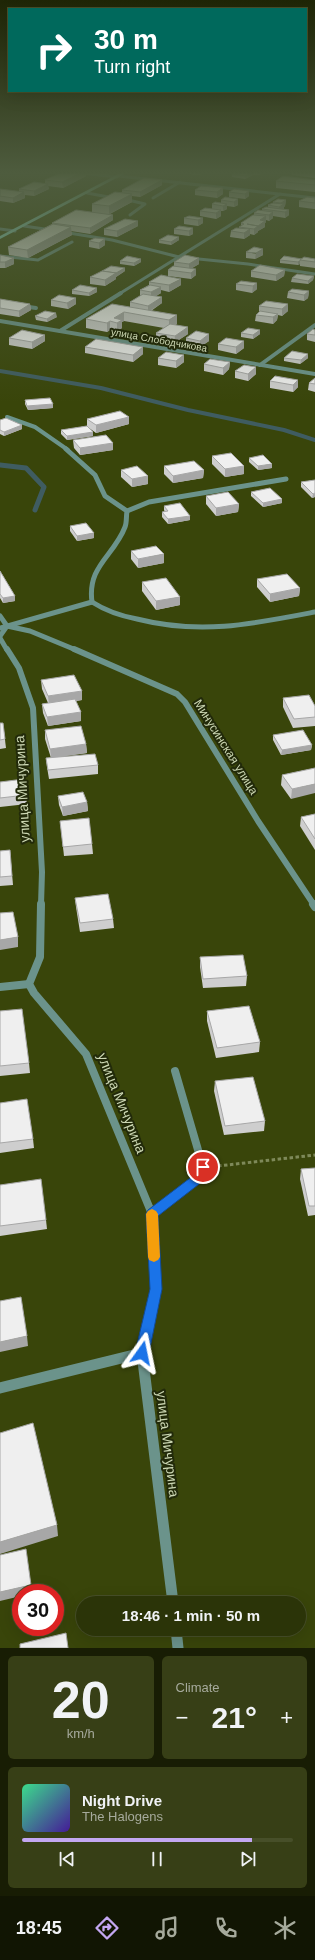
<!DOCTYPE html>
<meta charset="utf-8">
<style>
:root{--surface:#2b3408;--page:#373f16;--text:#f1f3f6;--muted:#a6aa9c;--line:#474f29;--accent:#c3a7f2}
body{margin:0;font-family:Helvetica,sans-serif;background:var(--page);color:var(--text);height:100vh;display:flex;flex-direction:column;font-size:15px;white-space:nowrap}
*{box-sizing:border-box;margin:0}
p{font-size:13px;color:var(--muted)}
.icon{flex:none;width:22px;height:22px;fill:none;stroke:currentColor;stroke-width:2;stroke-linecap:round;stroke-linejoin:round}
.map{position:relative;height:1648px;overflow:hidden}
.sheet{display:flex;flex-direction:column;gap:8px;padding:8px;background:#181d04;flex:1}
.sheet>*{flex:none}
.top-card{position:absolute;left:8px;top:8px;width:299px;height:84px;border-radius:0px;box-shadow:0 4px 16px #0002,0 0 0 1px var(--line);background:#00695c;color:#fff;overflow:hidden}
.speed{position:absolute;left:12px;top:1584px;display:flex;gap:8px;font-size:20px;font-weight:700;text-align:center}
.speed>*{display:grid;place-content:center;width:52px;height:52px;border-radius:50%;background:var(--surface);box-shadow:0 4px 16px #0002,0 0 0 1px var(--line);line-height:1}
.speed .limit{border:6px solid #d22;background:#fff;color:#111}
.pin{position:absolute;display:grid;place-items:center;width:34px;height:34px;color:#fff;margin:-17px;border:2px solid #fff;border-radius:50%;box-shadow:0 1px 4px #0007}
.me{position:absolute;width:44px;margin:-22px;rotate:12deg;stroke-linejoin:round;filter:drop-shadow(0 0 3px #0008)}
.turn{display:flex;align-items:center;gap:14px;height:84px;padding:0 20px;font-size:18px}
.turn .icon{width:52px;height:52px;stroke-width:2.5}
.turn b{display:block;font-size:28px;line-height:34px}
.big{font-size:30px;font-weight:700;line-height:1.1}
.sheet .tile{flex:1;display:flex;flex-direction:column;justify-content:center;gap:6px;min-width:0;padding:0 14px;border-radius:6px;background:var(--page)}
.sheet .dial{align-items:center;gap:0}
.dial b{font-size:52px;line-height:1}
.song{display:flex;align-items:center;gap:12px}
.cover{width:48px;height:48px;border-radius:6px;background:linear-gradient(135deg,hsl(150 70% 55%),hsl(260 70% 35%))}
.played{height:4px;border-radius:2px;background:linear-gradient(90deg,var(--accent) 85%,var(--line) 85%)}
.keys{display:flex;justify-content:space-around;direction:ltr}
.heat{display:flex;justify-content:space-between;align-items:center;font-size:22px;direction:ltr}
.sheet .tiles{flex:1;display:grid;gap:8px;grid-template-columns:1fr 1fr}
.tile:last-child{grid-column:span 2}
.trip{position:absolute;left:76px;top:1596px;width:230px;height:40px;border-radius:20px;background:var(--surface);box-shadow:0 4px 16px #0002,0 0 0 1px var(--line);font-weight:700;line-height:40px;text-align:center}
.menu{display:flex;height:64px;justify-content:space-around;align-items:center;background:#111503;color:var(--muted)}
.menu .icon{width:28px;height:28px}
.menu .active{color:var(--accent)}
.menu b{font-size:18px;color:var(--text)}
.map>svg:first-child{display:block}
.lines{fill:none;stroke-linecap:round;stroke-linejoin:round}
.stream-far1{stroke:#3f5c61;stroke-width:4}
.stream{stroke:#3f5c61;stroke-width:5}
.path{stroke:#7e8959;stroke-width:3;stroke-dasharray:3.5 2.5;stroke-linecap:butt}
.minor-far5{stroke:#6b938b;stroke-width:3}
.minor-far4{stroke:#6b938b;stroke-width:4}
.minor-far3{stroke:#6b938b;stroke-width:5}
.minor-far2{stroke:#6b938b;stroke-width:6}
.minor-far1{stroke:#6b938b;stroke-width:8}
.minor{stroke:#6b938b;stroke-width:11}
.major{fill:#90e6d6;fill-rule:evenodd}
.wall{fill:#cecece}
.shaded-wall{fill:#a7a7a7}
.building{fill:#efefef;stroke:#a7a7a7}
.route{fill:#1a73e8;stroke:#114b97}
.slow{fill:#f59e0b}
.labels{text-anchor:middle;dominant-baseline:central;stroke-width:4;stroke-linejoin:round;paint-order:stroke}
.far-street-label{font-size:10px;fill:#ccd7b3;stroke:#222a0a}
.street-label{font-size:12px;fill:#ccd7b3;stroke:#222a0a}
.near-street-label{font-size:14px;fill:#ccd7b3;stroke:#222a0a}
</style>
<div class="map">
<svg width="315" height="1648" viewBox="0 0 315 1648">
<rect width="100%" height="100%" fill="#39450a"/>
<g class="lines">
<polyline class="stream-far1" points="0,371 101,388 188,410 284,430 315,440"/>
<polyline class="stream" points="0,465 26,468 44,487 35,510"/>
<polyline class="path" points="218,1166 315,1155"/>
<g class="minor-far5">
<polyline points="65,171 117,177"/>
<polyline points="119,176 315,198"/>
<polyline points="87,193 114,198"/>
<polyline points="153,198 180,182"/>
<polyline points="124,199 145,204 130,215"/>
<polyline points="24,226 51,230"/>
<polyline points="0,229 15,231"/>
<polyline points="63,232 112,240 179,257 248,264 315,274"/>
<polyline points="0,256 38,260 72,242"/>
<polyline points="119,294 280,194"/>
</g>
<g class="minor-far4">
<polyline points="22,306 36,308"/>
<polyline points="0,321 315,374"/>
<polyline points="60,331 121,293"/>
<polyline points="260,365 315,325"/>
<polyline points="7,417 35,427 68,450"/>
</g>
<g class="minor-far3">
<path d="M66,449L95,475L105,496L127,511C126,516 127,522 125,527C114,556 87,566 92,602"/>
<polyline points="127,511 149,502 286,479"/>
<path d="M92,602C106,611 121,616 137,619C200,635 253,624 315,612"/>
<polyline points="0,616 7,626 0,636"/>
<polyline points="7,626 30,631 76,650"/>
<polyline points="0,628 92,602"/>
<polyline points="0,638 7,650"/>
</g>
<g class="minor-far2">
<polyline points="7,649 19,668 33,708 42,872 41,905"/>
<polyline points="74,649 177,694 185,702 258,821 314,905"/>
</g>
<g class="minor-far1">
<polyline points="41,904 40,957 29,984 34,993 86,1054 152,1214 153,1231"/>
<polyline points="313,904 315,907"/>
<polyline points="0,987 29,984"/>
<polyline points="152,1214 199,1178 203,1167 175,1071"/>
</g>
<g class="minor">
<polyline points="153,1230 156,1289 142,1353 173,1603"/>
<polyline points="0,1388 142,1353"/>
<polyline points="176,1629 178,1648"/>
</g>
<polygon class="major" points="124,171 130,171 0,239 0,236"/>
</g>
<g class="wall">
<polygon points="184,171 207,171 198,175 184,173"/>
<polygon points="233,171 262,171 262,173 259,175 253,175 245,179 232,177 232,174 236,172 233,172"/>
<polygon points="292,171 315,171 315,178 292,175"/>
<polygon points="86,176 63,188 48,186 49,189 34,196 25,195 25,198 13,203 0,201 0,189 19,192 19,189 45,184 45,180"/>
<polygon points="162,180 162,185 140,197 132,196 132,202 110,214 113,215 113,220 90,234 71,231 72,235 28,258 9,255 8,247 52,224 52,223 92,212 92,204 122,192 122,190"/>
<polygon points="315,180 315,192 276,188 276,181"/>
<polygon points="223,188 223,194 217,198 195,195 195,190"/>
<polygon points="249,191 249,196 245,199 229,197 229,192"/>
<polygon points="315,198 315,209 314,209 299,207 299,201"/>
<polygon points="238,199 238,205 234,207 227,206 227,209 223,211 221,211 221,216 216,219 200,216 200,211 212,209 212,204 221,203 221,200"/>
<polygon points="286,200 285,206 284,207 284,209 289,210 289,215 285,218 273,216 273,218 269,221 266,220 266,222 265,223 265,227 258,231 258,232 254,235 250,234 250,235 244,239 230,237 231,231 239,228 239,227 241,226 241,223 254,215 254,213 262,211 262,209 268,207 268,205 273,203 273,202"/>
<polygon points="184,218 203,218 203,223 198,226 184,224"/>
<polygon points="138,221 138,226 117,237 104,235 104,229"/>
<polygon points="193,228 193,234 189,236 174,234 174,229"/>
<polygon points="179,237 179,240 171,245 159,243 159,240"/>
<polygon points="95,238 105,245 99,249 89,247 89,241"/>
<polygon points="246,252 263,255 255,259 246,258"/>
<polygon points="0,255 14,264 5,268 0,268"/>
<polygon points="199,258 199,264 192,268 196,275 191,279 168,276 168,270 174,266 174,262"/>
<polygon points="141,259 141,262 134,266 120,264 120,261"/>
<polygon points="315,259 315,268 300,266 300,264 298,265 280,263 280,260"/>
<polygon points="285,270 284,276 276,281 251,277 251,271"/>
<polygon points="125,271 116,277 116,279 105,286 90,284 90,277"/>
<polygon points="314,276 313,280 308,284 291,282 292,278"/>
<polygon points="149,282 181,285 169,292 161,290 161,293 156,296 162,297 162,303 151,311 177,324 175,325 188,327 188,334 174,343 156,340 156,333 164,328 124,321 122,322 122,328 117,331 110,330 107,332 86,328 86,319 130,307 130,302 140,296 140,290 149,285"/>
<polygon points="257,283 257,289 252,293 236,290 236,284"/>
<polygon points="72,290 97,292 89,296 72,294"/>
<polygon points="309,291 308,298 304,301 287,298 288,292"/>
<polygon points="76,298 76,304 68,309 51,306 51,300"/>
<polygon points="0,299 30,304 31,310 19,317 0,314"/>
<polygon points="288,304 288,311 282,316 278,315 277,320 273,324 255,321 256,315 259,312 259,306"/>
<polygon points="35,316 57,317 47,322 36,320"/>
<polygon points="315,330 315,342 307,340 307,334"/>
<polygon points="241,333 260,334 253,339 241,337"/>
<polygon points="209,334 209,341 200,347 186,345 186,338"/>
<polygon points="9,338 45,341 32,349 9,345"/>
<polygon points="244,341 244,348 236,354 218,350 218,344"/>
<polygon points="85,347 143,354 133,362 85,353"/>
<polygon points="308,354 308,358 300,364 284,361 284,358"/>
<polygon points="158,358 184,362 176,368 158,365"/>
<polygon points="230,362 229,369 223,375 204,371 204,364"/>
<polygon points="235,371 256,374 248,381 235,378"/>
<polygon points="315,378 315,392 308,390 309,383"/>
<polygon points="298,380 298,387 293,392 270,388 270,381"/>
<polygon points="25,400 53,404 53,408 28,410 25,404"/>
<polygon points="129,417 129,424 96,433 89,428 93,432 93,436 67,440 61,434 61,430 87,426 87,419"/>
<polygon points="0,420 22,425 22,429 4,436 0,434"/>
<polygon points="73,440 113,443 113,450 80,455 74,448"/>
<polygon points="212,456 244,466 244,474 225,477 212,464"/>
<polygon points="249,458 272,468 258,470 249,462"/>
<polygon points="164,466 204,470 203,478 173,483 164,474"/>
<polygon points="121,470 148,476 148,484 132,487 121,477"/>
<polygon points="315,480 315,497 312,498 301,487 301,482"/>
<polygon points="251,492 282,499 282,503 263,507 251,496"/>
<polygon points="206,496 239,504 238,512 216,516 206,504"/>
<polygon points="164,506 190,516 190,520 168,524 162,517 162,512 165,512 164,510"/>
<polygon points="70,526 94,538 77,541 70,531"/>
<polygon points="131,551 164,563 138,568 131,559"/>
<polygon points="0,571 15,596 15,601 3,603 0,598"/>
<polygon points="257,579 300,588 299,596 270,602 257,587"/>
<polygon points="142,582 180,605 156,610 142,591"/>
<polygon points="41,680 82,691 82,700 76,701 81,712 81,721 48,726 43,713 42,704 48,703 42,689"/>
<polygon points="283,698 315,706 315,726 293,728 283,707"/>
<polygon points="0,723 3,723 6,748 0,749"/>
<polygon points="45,730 86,744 87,753 57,757 98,765 98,774 49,779 47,767 46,758 51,758 45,739"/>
<polygon points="273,735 312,745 311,750 281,755 273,740"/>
<polygon points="315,768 291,799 281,785 282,775"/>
<polygon points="0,782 26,795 27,804 0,807"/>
<polygon points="58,796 87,802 88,811 63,816 59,805"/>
<polygon points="315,814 315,850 300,826 301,817"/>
<polygon points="60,821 92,844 93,854 64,856"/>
<polygon points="10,850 13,885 0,886 0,851"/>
<polygon points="75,898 113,919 114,928 80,932 76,907"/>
<polygon points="200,957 247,976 246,986 203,988 200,967"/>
<polygon points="0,1011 29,1063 30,1073 0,1076"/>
<polygon points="207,1011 260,1042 259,1052 216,1058 207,1021"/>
<polygon points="215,1081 265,1121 264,1131 224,1135 214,1091"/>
<polygon points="0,1103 33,1139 34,1148 0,1153"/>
<polygon points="315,1168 315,1215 308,1216 300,1179 301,1169"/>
<polygon points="0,1185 46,1220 47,1229 0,1236"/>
</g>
<g class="shaded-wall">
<polygon points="85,171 86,171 86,176 63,188 62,182"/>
<polygon points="198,171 207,171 198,175"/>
<polygon points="260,171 262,171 262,173 259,175 259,172"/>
<polygon points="254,172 253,175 245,179 245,176"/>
<polygon points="162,180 162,185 140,197 140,192"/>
<polygon points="48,184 49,189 34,196 34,191"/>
<polygon points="223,188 223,194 217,198 217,192"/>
<polygon points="249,191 249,196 245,199 245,194"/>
<polygon points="24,192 25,198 13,203 13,198"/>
<polygon points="132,194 132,202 109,214 109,206"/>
<polygon points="238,199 238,205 234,207 234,202"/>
<polygon points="286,200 285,206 284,207 284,210 279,211 279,207 281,206 281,203"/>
<polygon points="227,204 227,209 223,211 223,206"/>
<polygon points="221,210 221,216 216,219 216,213"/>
<polygon points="289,210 289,215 285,218 285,212"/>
<polygon points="273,212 273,218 269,221 269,215"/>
<polygon points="113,215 113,220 90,234 90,228"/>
<polygon points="266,216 266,222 265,223 265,227 258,231 258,226 260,220"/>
<polygon points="203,218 203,223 198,226 198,220"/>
<polygon points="138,221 138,226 117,237 117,231"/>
<polygon points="258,226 258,232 254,235 254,229"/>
<polygon points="71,227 72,235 28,258 27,250"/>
<polygon points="193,228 193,234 189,236 189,231"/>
<polygon points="250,229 250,235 244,239 244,233"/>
<polygon points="179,237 179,240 171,245 171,242"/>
<polygon points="105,239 105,245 99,249 99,243"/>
<polygon points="263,249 263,255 255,259 256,253"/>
<polygon points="14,258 14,264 5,268 5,262"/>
<polygon points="199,258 199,264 189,270 189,264"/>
<polygon points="141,259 141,262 134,266 134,263"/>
<polygon points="300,260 300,264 298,265 298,262"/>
<polygon points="125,268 125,271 116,277 116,273"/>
<polygon points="196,269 196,275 191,279 191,273"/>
<polygon points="285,270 284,276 276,281 276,275"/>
<polygon points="116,273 116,279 105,286 105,280"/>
<polygon points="314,276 313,280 308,284 308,281"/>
<polygon points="181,279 181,285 169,292 169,285"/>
<polygon points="257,283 257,289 252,293 253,286"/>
<polygon points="161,287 161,293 151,299 151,292"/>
<polygon points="97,288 97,292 89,296 89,293"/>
<polygon points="309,291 308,298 304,301 304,295"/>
<polygon points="162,297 162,303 148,312 148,306"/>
<polygon points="76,298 76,304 68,309 67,303"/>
<polygon points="30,304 31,310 19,317 19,311"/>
<polygon points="288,304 288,311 282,316 282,309"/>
<polygon points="124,312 124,321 122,322 122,328 117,331 117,323 114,318"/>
<polygon points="56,313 57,317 47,322 47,319"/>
<polygon points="278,314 277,320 273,324 273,317"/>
<polygon points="177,315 177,324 169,329 169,320"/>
<polygon points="110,321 110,330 107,332 107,323"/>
<polygon points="188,327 188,334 174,343 175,336"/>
<polygon points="260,330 260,334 253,339 253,335"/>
<polygon points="209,334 209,341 200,347 200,341"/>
<polygon points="45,335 45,341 32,349 32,342"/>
<polygon points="244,341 244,348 236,354 236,347"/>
<polygon points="143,347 143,354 133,362 133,355"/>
<polygon points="308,354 308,358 300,364 301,360"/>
<polygon points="184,355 184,362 176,368 176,361"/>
<polygon points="230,362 229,369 223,375 223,368"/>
<polygon points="256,367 256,374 248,381 248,374"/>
<polygon points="298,380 298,387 293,392 293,385"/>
<polygon points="53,404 53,408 28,410 27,406"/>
<polygon points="129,417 129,424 96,433 96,425"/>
<polygon points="22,425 22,429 4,436 4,432"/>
<polygon points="93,432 93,436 67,440 67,436"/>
<polygon points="113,443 113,450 80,455 80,448"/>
<polygon points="272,464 272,468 258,470 258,466"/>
<polygon points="244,466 244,474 225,477 225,469"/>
<polygon points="204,470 203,478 173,483 173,476"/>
<polygon points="148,476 148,484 132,487 132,479"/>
<polygon points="315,493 315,497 312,498 313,494"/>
<polygon points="282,499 282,503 263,507 263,503"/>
<polygon points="239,504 238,512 216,516 216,508"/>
<polygon points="190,516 190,520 168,524 168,519"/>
<polygon points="94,533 94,538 77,541 77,536"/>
<polygon points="164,554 164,563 138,568 138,559"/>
<polygon points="300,588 299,596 270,602 270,594"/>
<polygon points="15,596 15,601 3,603 3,598"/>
<polygon points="180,597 180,605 156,610 156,601"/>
<polygon points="82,691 82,700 49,705 48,696"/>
<polygon points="81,712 81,721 48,726 47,717"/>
<polygon points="86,744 87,753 51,758 50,749"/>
<polygon points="312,745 311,750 281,755 282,750"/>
<polygon points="315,784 315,793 291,799 292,789"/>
<polygon points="87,802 88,811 63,816 62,807"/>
<polygon points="18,937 18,947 0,950 0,940"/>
<polygon points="27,1336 28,1346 0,1352 0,1342"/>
<polygon points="57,1525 58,1536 0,1554 0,1542"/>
<polygon points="31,1585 33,1593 21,1593 21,1596 0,1601 0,1592"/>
</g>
<g class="building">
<polygon points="64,171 85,171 62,182 45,180"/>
<polygon points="238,171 260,171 259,172 254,172 245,176 232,174"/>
<polygon points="283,176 315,180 315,185 276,181"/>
<polygon points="144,178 162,180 140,192 122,190"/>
<polygon points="34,182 48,184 34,191 19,189"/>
<polygon points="201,186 223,188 217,192 195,190"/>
<polygon points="0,189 24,192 13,198 0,196"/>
<polygon points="234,189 249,191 245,194 229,192"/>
<polygon points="115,192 132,194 109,206 92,204"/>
<polygon points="225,197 238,199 234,202 221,200"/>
<polygon points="307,197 315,198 315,203 299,201"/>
<polygon points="278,199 286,200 281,203 273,202"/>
<polygon points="215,202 227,204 223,206 212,204"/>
<polygon points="273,203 284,204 279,207 268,205"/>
<polygon points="266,207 289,210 285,212 262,209"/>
<polygon points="205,208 221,210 216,213 200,211"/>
<polygon points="76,210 113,215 90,228 52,223"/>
<polygon points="258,210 273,212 269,215 254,213"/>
<polygon points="253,215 266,216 260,220 265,221 258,226 247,224 258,226 254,229 239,227 244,224 241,223"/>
<polygon points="189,216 203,218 198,220 184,218"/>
<polygon points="125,219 138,221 117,231 104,229"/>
<polygon points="53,224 71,227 27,250 8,247"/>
<polygon points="179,226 193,228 189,231 174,229"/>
<polygon points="236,228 250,229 244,233 231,231"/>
<polygon points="168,235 179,237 171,242 159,240"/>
<polygon points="95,238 105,239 99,243 89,241"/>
<polygon points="254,247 263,249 256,253 246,252"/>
<polygon points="0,255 14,258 5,262 0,262"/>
<polygon points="185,255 199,258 189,264 174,262"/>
<polygon points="127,256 141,259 134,263 120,261"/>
<polygon points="284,256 302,259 298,262 280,260"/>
<polygon points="304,257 315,259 315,262 300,260"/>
<polygon points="260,265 285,270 276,275 251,271"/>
<polygon points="111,266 125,268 116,273 102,271"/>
<polygon points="173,266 196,269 191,273 168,270"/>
<polygon points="102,271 116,273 105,280 90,277"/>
<polygon points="297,274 314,276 308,281 292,278"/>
<polygon points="161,275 181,279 169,285 149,282"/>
<polygon points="241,281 257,283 253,286 236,284"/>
<polygon points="80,285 97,288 89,293 72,290"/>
<polygon points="150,285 161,287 151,292 140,290"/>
<polygon points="292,289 309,291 304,295 288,292"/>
<polygon points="143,294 162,297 148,306 130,302"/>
<polygon points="59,295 76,298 67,303 51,300"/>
<polygon points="0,299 30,304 19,311 0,308"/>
<polygon points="266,301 288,304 282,309 259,306"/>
<polygon points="112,304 177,315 169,320 124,312 114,318 122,320 117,323 110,321 107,323 86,319"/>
<polygon points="45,311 56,313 47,319 35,316"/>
<polygon points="260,311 278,314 273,317 256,315"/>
<polygon points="170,324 188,327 175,336 156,333"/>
<polygon points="248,328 260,330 253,335 241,333"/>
<polygon points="313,329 315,330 315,335 307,334"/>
<polygon points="22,330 45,335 32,342 9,338"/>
<polygon points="196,331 209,334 200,341 186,338"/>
<polygon points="226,338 244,341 236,347 218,344"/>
<polygon points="96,339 143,347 133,355 85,347"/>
<polygon points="292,351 308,354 301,360 284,358"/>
<polygon points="166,352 184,355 176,361 158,358"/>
<polygon points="210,359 230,362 223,368 204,364"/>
<polygon points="244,365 256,367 248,374 235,371"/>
<polygon points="275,376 298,380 293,385 270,381"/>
<polygon points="315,378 315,384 309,383"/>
<polygon points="50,398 53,404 27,406 25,400"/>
<polygon points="120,411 129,417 96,425 87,419"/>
<polygon points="6,418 22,425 4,432 0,430 0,420"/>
<polygon points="87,426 93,432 67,436 61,430"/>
<polygon points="106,435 113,443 80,448 73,440"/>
<polygon points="231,453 244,466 225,469 212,456"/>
<polygon points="263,455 272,464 258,466 249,458"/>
<polygon points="194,461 204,470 173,476 164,466"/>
<polygon points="137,466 148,476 132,479 121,470"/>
<polygon points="315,480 315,493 313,494 301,482"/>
<polygon points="270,488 282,499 263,503 251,492"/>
<polygon points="228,492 239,504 216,508 206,496"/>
<polygon points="180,503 190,516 168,519 162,512 168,511 164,506"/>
<polygon points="86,523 94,533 77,536 70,526"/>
<polygon points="156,546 164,554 138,559 131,551"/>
<polygon points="0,571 15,596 3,598 0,594"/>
<polygon points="287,574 300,588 270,594 257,579"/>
<polygon points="166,578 180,597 156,601 142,582"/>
<polygon points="74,675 82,691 48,696 41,680"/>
<polygon points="309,695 315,706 315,717 294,719 283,698"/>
<polygon points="75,699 81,712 47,717 42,704"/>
<polygon points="0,723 3,723 5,739 0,740"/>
<polygon points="81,726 86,744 50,749 45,730"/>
<polygon points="303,730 312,745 282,750 273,735"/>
<polygon points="95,754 98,765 48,770 46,758"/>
<polygon points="315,768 315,784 292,789 282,775"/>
<polygon points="24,779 26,795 0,798 0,782"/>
<polygon points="83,792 87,802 62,807 58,796"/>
<polygon points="315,814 315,839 301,817"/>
<polygon points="89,818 92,844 63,847 60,821"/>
<polygon points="10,850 12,876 0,877 0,851"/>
<polygon points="108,894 113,919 80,923 75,898"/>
<polygon points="13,912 18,937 0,940 0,913"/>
<polygon points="243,955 247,976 203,979 200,957"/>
<polygon points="249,1006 260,1042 217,1048 207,1011"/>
<polygon points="22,1009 29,1063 0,1066 0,1011"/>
<polygon points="253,1077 265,1121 225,1126 215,1081"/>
<polygon points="27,1099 33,1139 0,1143 0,1103"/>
<polygon points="315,1168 315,1206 309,1206 301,1169"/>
<polygon points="41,1179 46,1220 0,1226 0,1185"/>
<polygon points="21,1297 27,1336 0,1342 0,1301"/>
<polygon points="33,1423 57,1525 0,1542 0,1433"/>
<polygon points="26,1549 31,1585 0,1592 0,1555"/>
<polygon points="66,1633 68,1648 20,1648 20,1644"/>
</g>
<linearGradient id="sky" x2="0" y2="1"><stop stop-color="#1f2606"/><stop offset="0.43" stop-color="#4e5c3e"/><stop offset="1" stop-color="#4e5c3e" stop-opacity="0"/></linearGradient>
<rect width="315" height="402" fill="url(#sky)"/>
<polygon class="route" points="203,1162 207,1164 209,1167 203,1181 158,1216 162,1289 149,1353 147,1358 142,1360 137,1358 135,1353 150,1289 146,1214 148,1210 194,1175 199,1164"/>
<polygon class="slow" points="152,1209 156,1211 158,1214 160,1257 158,1260 154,1262 149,1260 148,1257 146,1214 148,1211"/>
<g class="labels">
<g class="far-street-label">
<text transform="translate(159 340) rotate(10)">улица Слободчикова</text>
</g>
<g class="street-label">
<text transform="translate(226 747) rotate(58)">Минусинская улица</text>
</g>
<g class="near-street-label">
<text transform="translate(22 789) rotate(-93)">улица Мичурина</text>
<text transform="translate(122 1103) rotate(68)">улица Мичурина</text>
<text transform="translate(168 1444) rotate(83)">улица Мичурина</text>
</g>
</g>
</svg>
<div class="speed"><div class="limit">30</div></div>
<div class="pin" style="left:203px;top:1167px;background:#d93025"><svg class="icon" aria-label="arrive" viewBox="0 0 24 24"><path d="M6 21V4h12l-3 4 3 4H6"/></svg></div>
<svg class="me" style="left:142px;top:1353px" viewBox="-20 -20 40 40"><path d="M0-17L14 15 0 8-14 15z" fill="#1a73e8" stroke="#fff" stroke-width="4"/></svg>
<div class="trip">18:46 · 1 min · 50 m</div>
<div class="top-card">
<div class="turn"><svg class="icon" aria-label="right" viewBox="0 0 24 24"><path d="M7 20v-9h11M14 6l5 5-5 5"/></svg><div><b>30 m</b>Turn right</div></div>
</div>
</div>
<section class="sheet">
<div class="tiles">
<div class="tile dial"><b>20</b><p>km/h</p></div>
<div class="tile"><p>Climate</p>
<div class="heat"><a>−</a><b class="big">21°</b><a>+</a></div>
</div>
<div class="tile">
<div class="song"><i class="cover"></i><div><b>Night Drive</b><p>The Halogens</p></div></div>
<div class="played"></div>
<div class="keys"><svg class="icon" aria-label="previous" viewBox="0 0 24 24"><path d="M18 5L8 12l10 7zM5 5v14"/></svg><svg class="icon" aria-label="pause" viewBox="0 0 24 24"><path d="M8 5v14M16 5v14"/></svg><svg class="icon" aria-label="next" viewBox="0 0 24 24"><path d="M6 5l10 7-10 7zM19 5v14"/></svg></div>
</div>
</div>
</section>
<nav class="menu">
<b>18:45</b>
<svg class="icon active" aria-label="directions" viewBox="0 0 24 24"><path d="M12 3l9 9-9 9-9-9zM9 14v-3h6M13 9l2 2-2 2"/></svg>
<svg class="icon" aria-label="music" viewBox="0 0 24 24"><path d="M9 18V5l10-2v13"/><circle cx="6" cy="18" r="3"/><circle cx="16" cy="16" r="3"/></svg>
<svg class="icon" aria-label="phone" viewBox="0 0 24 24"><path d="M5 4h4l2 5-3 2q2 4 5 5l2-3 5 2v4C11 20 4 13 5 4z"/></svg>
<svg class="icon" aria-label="climate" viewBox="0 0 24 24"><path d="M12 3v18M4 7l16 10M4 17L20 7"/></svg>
</nav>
